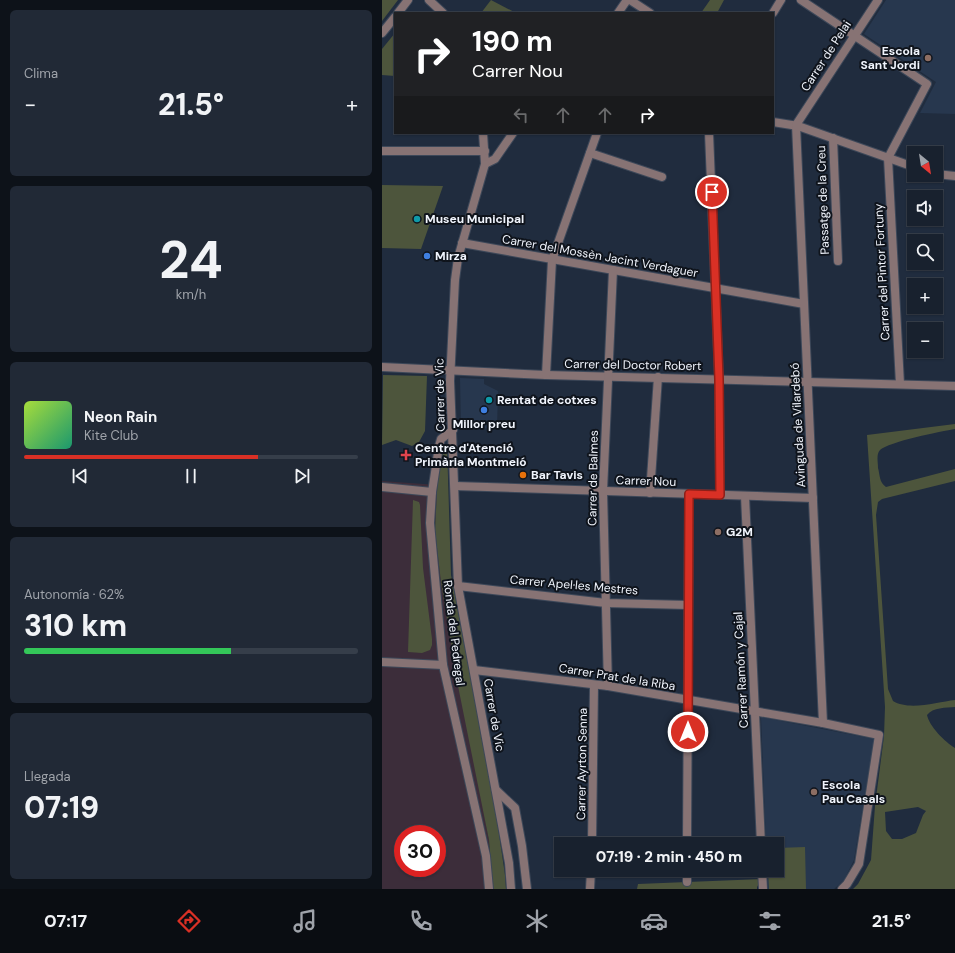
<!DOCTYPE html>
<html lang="es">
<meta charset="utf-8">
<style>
:root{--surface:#18212e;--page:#212936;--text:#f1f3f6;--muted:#9fa3aa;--line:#363e4a;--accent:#d93025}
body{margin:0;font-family:"DM Sans",sans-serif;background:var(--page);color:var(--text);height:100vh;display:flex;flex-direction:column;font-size:15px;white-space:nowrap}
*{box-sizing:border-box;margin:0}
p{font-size:13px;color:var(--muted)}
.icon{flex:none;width:22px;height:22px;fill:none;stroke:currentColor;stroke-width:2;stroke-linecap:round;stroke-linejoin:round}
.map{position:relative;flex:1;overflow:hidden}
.drawer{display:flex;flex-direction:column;gap:10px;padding:10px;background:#0d1219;width:382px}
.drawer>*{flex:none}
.hud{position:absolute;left:12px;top:12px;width:380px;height:122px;border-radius:0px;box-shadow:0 1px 3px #0004,0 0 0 1px var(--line);background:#202124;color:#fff;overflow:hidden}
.needle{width:26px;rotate:150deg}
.fabs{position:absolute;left:525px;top:146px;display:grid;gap:8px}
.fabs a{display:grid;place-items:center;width:36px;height:36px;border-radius:0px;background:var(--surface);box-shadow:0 1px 3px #0004,0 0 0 1px var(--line);font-size:20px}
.speed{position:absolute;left:12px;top:825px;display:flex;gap:8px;font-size:20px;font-weight:700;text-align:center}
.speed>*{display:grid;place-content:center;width:52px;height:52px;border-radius:50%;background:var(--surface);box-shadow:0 1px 3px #0004,0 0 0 1px var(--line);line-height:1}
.speed .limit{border:6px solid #d22;background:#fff;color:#111}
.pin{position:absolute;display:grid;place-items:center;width:34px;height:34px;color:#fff;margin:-17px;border:2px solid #fff;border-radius:50%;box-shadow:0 1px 4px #0007}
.me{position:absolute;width:44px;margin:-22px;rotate:0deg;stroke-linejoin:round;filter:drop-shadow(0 0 3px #0008)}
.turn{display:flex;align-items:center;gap:14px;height:84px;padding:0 12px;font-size:18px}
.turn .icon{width:52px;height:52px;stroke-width:2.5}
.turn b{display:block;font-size:28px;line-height:34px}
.lanes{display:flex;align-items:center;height:38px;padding:0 12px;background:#0003;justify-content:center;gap:20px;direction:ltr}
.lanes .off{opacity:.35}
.big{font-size:30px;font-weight:800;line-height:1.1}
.drawer .widget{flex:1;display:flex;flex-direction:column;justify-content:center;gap:6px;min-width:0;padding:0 14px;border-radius:6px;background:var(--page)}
.drawer .dial{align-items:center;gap:0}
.dial b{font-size:52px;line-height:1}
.song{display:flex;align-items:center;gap:12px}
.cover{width:48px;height:48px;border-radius:6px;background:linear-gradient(135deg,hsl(80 70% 55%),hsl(160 70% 35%))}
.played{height:4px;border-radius:2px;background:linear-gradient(90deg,var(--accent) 70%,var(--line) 70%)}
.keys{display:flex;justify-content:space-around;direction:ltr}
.heat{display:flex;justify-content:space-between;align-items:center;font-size:22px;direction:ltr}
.charge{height:6px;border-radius:3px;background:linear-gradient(90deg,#34c759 62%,var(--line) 0)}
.trip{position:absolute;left:172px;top:837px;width:230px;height:40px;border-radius:0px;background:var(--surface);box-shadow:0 1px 3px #0004,0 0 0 1px var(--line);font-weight:800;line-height:40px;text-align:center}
.menu{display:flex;height:64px;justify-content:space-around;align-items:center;background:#0a0d12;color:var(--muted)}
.menu .icon{width:28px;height:28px}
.menu .current{color:var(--accent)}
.menu b{font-size:18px;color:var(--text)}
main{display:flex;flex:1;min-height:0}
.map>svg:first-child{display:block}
.built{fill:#27374e}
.industrial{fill:#3c2d3a;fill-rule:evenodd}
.green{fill:#4d553c;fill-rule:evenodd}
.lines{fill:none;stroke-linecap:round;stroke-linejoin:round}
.minor-casing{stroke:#3d4859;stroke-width:10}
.tertiary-casing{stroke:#3d4859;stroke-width:10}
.minor{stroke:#877374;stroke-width:8}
.tertiary{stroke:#877374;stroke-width:8}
.route-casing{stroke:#8d1f18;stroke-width:10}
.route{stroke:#d93025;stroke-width:7}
.education-dot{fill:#8d6e63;stroke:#0f141c;stroke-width:1.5}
.culture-dot{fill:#0f9aa8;stroke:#0f141c;stroke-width:1.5}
.shop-dot{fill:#3f7fe0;stroke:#0f141c;stroke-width:1.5}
.health-dot{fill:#e0444e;stroke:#0f141c;stroke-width:1.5}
.food-dot{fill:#e8710a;stroke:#0f141c;stroke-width:1.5}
.labels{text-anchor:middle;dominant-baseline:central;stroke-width:4;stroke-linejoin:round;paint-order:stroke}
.poi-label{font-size:12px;font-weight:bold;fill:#f1f5fd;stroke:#0f141c;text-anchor:start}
.street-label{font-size:12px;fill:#f1f5fd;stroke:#0f141c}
</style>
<main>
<section class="drawer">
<div class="widget"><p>Clima</p>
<div class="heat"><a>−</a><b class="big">21.5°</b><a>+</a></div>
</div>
<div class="widget dial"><b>24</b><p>km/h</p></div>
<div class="widget">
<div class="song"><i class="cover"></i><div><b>Neon Rain</b><p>Kite Club</p></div></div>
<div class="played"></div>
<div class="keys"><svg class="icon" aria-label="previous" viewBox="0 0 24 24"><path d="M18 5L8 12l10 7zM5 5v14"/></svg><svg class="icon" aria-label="pause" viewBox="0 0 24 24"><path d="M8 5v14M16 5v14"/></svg><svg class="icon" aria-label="next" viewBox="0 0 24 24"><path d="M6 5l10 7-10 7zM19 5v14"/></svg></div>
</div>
<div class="widget"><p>Autonomía · 62%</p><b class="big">310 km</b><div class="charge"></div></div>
<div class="widget"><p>Llegada</p><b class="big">07:19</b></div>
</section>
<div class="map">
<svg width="573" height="889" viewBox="0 0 573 889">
<rect width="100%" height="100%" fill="#202c3e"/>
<g class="built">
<polygon points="504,0 573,0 573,114 538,113 554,82 482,34"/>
<polygon points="78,378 102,379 102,384 116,391 115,428 79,429"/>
<polygon points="379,717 492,739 472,860 462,880 452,889 386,889 385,870 395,870 395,844 384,844"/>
</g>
<path class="industrial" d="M0,481L56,485L53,530L107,840L111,889H0ZM21,834H55V868H21Z"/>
<g class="green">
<polygon points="0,0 16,0 0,21"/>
<polygon points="109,0 134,13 99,13"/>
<polygon points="328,0 342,0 335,13 319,13"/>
<polygon points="13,33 13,76 0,75 0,49"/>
<polygon points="0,185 61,186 39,249 0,248"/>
<polygon points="1,375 45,376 43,431 37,442 30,446 14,440 0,445"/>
<path d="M573,424V429C560,431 506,442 498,450C494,454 496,462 496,468C498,475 497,482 504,487L573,469V481L500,499L496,502L494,515L506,689L511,701C527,711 556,702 573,700V707C564,708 551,707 545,715C547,726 563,742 573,748V889H471L476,884L489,860L493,806L502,736L503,707L485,435ZM536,807L544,811L541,815L534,833L520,839H510L504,831L503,812Z"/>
<polygon points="65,445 69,575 112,800 123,875 124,889 111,889 107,840 75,681 59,582 53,530 56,472 60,456"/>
<polygon points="31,500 37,502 38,505 41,568 50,639 50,645 48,650 40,653 26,652"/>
<polygon points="423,847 424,889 387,889 386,870 395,870 395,848"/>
<polygon points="380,879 375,887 375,889 255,889 256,884"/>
</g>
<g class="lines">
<g class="minor-casing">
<g id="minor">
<polyline points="47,0 61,13"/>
<polyline points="248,0 268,13"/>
<polyline points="419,0 545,84 506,158 518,384"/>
<polyline points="16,13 26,0"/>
<polyline points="236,13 245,0"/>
<polyline points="391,13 399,0"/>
<polyline points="0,33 13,17"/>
<polyline points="391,122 416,126 532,167"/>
<polyline points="101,133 103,164 113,159 131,133"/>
<polyline points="327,133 337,379 338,495"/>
<polyline points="451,138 456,261"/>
<polyline points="0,151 103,151"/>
<polyline points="208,153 280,177"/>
<polyline points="554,174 573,176"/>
<polyline points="80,243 422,304"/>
<polyline points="0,367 164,375 573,386"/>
<polyline points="164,375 170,260 215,133"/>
<polyline points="71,430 59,439 57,446 50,492 48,523 61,665 104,856 107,889"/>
<polyline points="73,486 431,498"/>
<polyline points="0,487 50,492"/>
<polyline points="268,493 276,377"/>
<polyline points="363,496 379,844"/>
<polyline points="76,586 224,603 306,605"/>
<polyline points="0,662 61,665"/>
<polyline points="92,670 226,686 441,723 497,735 477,864 465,884 460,889"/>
<polyline points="226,686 221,491 231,270"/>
<polyline points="441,723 414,125 496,0"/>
<polyline points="114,790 133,808 140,846 145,889"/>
<polyline points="210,844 212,685"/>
<polyline points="305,844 307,494"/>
<polyline points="380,870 381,889"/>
<polyline points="305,882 305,870"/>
<polyline points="208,889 209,870"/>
</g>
</g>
<g class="tertiary-casing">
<polyline id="tertiary" points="103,164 76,258 73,280 68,381 76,586 127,863 129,889"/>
</g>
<use href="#minor" class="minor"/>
<use href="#tertiary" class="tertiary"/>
</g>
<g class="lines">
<g class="route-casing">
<polyline id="route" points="306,732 307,494 338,495 337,379 330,192"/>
</g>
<use href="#route" class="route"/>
</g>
<g class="education-dot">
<circle cx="546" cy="58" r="4"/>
<circle cx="336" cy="532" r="4"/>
<circle cx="432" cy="792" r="4"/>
</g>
<g class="culture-dot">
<circle cx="35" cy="219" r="4"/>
<circle cx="107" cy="400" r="4"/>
</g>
<g class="shop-dot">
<circle cx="45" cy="256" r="4"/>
<circle cx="102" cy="410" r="4"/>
</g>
<path class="health-dot" d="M22 449h4v4h4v4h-4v4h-4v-4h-4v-4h4z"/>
<circle class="food-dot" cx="141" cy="475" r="4"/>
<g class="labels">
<g class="poi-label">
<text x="538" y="51" text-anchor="end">Escola<tspan x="538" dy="14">Sant Jordi</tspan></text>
<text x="43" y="219">Museu Municipal</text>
<text x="53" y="256">Mirza</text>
<text x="115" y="400">Rentat de cotxes</text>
<text x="102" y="424" text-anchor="middle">Millor preu</text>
<text x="33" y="448">Centre d'Atenció<tspan x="33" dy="14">Primària Montmeló</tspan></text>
<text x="149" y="475">Bar Tavis</text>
<text x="344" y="532">G2M</text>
<text x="440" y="785">Escola<tspan x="440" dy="14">Pau Casals</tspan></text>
</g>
<g class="street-label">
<text transform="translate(444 56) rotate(-57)">Carrer de Pelai</text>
<text transform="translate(441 200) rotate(-92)">Passatge de la Creu</text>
<text transform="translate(218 256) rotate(10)">Carrer del Mossèn Jacint Verdaguer</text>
<text transform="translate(500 272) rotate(-93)">Carrer del Pintor Fortuny</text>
<text transform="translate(251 365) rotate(1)">Carrer del Doctor Robert</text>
<text transform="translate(58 395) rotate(-91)">Carrer de Vic</text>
<text transform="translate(416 425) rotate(-93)">Avinguda de Vilardebó</text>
<text transform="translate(211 478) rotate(-89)">Carrer de Balmes</text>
<text transform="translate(264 481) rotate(2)">Carrer Nou</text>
<text transform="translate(192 585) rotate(5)">Carrer Apel·les Mestres</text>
<text transform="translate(72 633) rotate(83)">Ronda del Pedregal</text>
<text transform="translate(359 670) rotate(-93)">Carrer Ramón y Cajal</text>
<text transform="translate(235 677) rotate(9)">Carrer Prat de la Riba</text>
<text transform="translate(112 715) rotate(80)">Carrer de Vic</text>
<text transform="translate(200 764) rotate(-89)">Carrer Ayrton Senna</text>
</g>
</g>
</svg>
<div class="fabs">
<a><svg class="needle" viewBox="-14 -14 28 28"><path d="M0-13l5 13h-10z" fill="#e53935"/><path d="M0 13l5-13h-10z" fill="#9fa3aa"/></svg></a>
<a><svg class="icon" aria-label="sound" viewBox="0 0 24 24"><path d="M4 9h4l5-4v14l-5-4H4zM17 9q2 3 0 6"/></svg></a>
<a><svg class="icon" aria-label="search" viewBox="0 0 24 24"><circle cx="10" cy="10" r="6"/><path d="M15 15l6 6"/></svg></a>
<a>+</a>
<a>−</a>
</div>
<div class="speed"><div class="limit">30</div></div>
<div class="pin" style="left:330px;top:192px;background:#d93025"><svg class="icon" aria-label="arrive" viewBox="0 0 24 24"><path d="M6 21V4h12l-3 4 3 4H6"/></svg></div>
<svg class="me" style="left:306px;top:732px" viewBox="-20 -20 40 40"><circle r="17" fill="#d93025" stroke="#fff" stroke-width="3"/><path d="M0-11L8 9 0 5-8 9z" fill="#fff"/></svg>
<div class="trip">07:19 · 2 min · 450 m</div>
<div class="hud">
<div class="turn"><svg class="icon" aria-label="right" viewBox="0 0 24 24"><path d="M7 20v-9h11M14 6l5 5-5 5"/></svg><div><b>190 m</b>Carrer Nou</div></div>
<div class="lanes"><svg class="icon off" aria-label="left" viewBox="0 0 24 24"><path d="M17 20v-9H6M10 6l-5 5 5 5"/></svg><svg class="icon off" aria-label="ahead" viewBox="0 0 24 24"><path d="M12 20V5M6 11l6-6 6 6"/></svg><svg class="icon off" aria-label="ahead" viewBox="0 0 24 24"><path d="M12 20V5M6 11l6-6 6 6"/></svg><svg class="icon" aria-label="right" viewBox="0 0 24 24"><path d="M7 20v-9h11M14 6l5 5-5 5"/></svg></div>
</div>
</div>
</main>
<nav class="menu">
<b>07:17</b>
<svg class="icon current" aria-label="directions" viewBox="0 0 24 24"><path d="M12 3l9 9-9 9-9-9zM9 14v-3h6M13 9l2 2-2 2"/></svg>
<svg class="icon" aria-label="music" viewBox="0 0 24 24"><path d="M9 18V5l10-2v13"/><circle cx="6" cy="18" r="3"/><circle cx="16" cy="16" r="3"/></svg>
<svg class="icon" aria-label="phone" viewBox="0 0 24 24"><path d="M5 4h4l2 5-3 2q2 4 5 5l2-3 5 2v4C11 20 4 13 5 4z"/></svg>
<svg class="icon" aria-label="climate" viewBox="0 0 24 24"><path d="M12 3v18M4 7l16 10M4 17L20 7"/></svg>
<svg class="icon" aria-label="car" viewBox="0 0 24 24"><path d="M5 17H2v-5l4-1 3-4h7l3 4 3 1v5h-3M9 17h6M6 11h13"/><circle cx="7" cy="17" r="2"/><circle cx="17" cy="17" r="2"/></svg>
<svg class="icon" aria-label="filters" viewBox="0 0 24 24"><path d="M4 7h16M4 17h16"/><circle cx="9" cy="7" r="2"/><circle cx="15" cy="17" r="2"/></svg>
<b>21.5°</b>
</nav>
